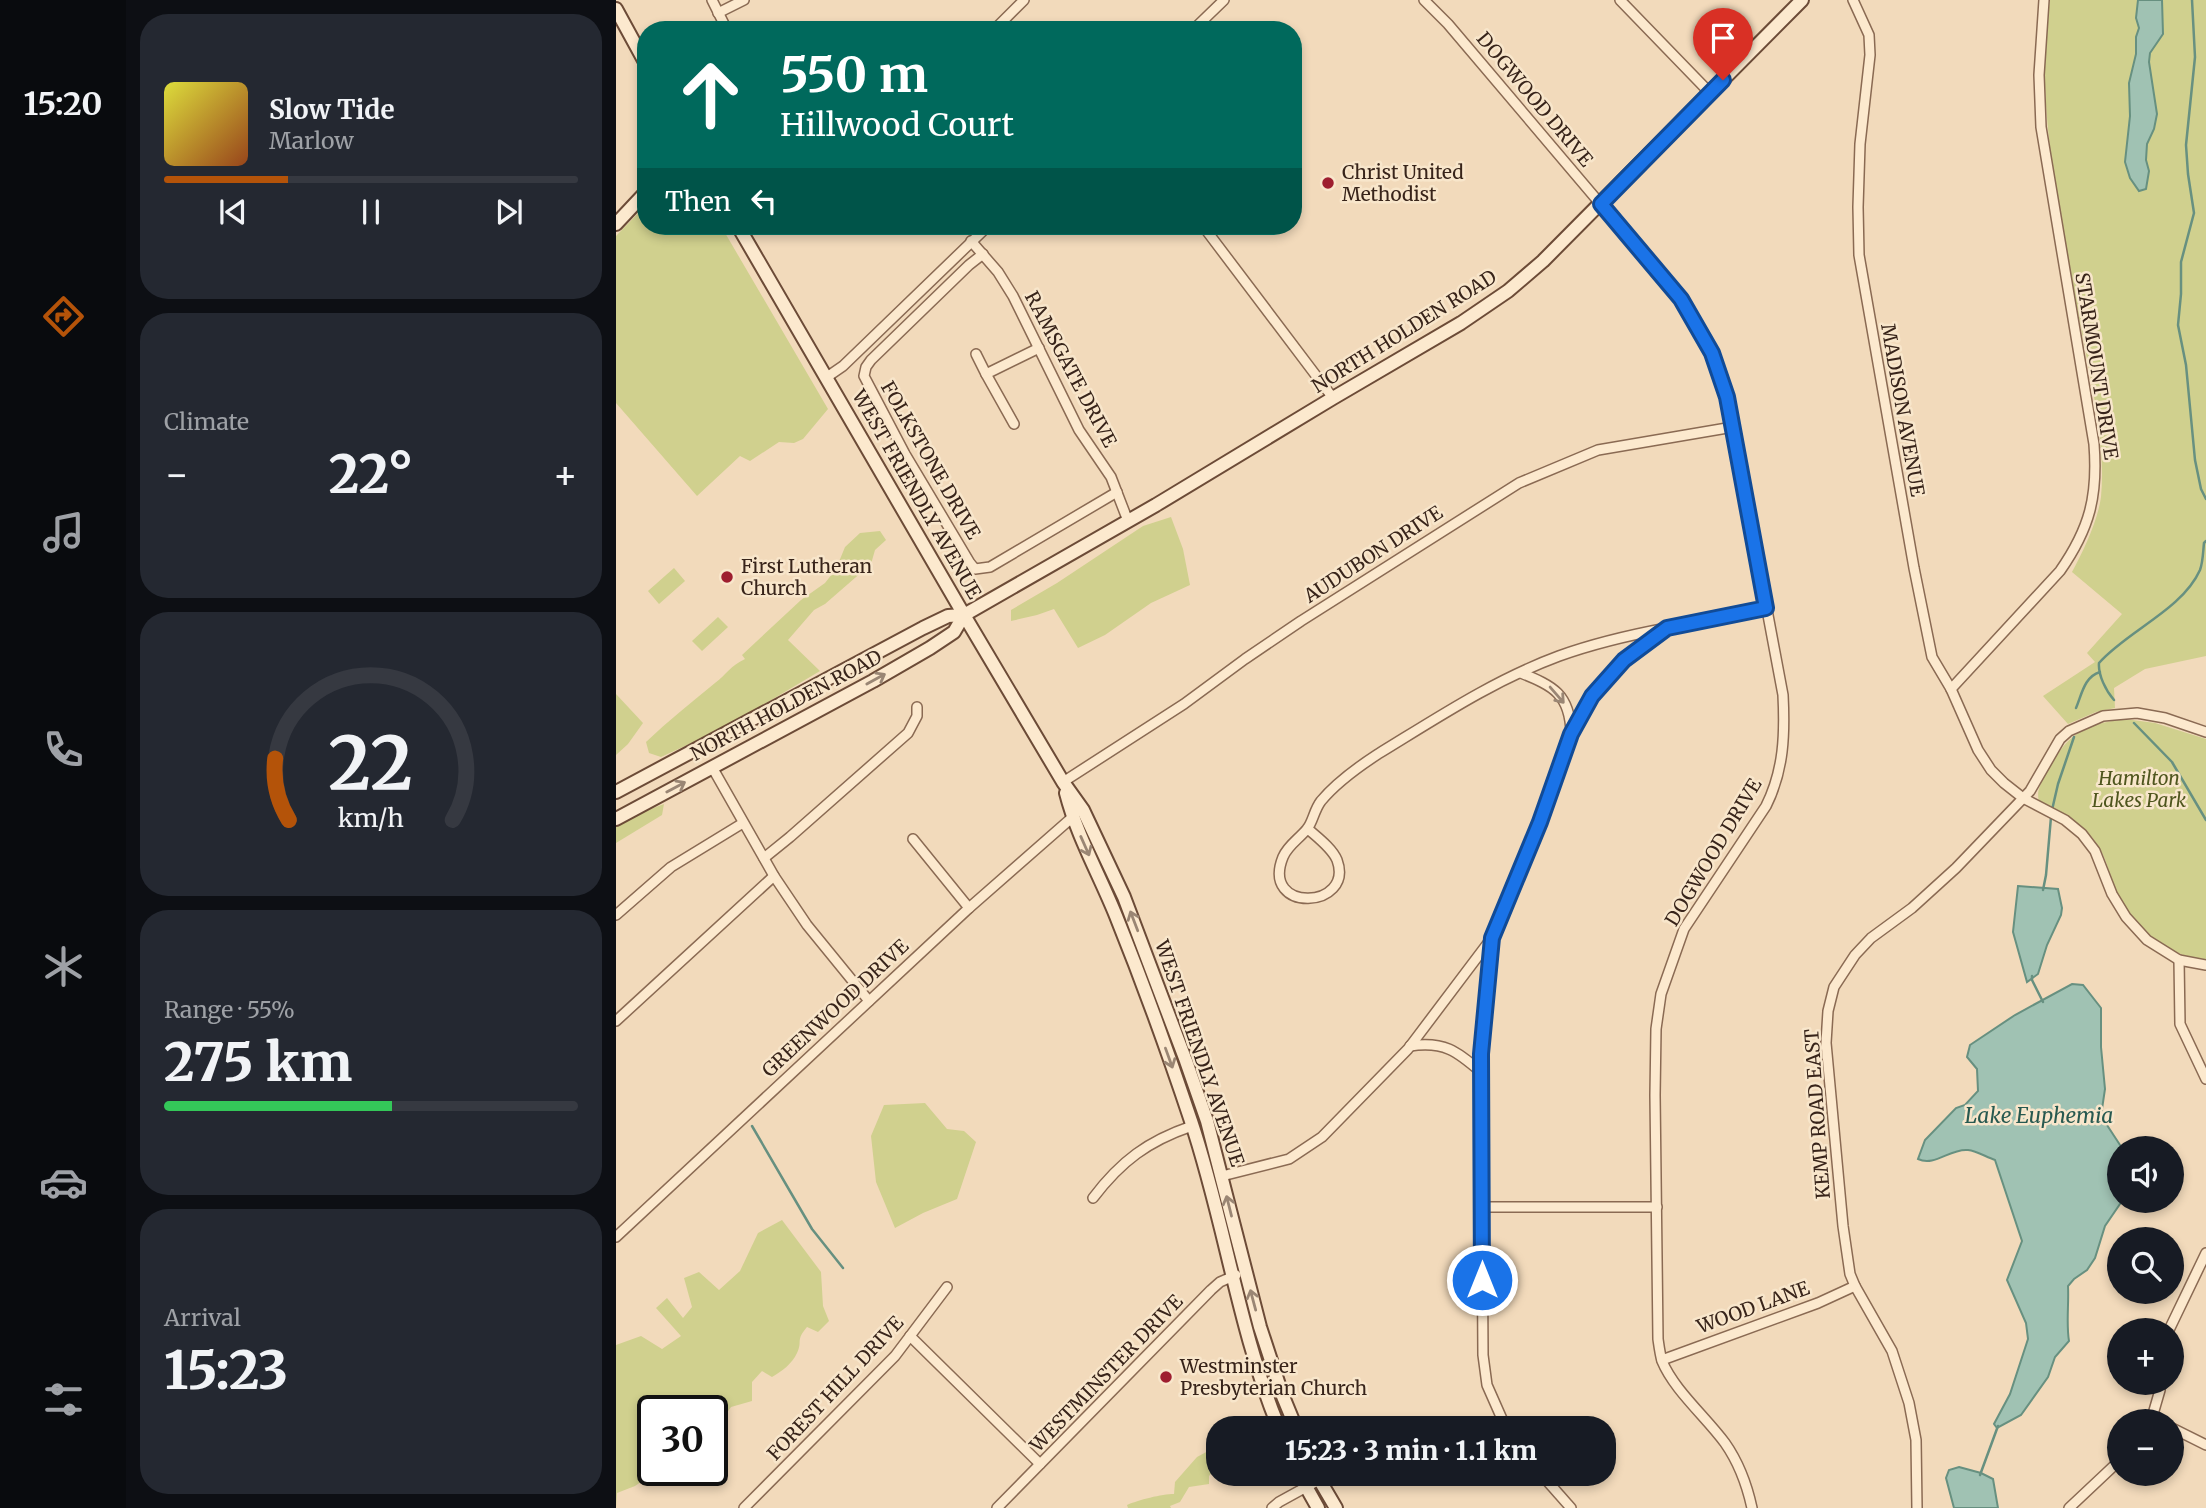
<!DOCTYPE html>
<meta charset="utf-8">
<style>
:root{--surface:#171b24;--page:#242831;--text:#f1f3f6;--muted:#9ea1a6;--line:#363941;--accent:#b45309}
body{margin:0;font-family:Merriweather,serif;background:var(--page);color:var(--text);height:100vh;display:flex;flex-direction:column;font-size:26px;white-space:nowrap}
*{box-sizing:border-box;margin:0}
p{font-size:23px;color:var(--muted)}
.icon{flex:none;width:38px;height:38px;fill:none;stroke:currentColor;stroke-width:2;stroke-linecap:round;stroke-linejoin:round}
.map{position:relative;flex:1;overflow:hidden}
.side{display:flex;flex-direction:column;gap:14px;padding:14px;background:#0d0f14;width:490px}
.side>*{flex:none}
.banner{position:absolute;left:21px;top:21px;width:665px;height:214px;border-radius:28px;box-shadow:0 4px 10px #0003;background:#00695c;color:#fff;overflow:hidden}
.buttons{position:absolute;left:1491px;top:1136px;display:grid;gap:14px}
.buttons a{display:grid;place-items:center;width:77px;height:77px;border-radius:50%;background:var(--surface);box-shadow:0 4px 10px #0003;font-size:35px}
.speed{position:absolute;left:21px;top:1395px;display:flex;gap:14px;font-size:35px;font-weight:700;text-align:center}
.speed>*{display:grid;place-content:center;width:91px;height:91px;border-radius:50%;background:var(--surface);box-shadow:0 4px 10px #0003;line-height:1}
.speed .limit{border:4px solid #111;border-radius:10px;background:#fff;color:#111}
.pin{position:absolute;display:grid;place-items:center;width:60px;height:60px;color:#fff;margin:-72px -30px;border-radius:50% 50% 50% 0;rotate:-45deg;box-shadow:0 0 7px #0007}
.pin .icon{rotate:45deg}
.me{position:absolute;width:77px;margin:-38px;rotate:0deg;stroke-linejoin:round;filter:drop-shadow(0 0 5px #0008)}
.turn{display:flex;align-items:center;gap:24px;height:147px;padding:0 28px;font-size:32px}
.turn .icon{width:91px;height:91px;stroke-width:2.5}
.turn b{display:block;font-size:49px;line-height:60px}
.then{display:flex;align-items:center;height:66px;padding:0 28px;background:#0003;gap:14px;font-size:26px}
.big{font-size:52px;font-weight:800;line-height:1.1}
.side .card{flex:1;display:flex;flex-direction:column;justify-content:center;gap:10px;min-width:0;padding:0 24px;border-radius:28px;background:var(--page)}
.side .dial{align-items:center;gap:0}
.dial svg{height:182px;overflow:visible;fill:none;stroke:var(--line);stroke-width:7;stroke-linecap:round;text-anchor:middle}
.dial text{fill:var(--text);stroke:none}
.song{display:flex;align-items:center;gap:21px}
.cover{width:84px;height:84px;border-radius:10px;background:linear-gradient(135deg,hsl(60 70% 55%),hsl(20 70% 35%))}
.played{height:7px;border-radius:4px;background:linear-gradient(90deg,var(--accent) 30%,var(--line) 30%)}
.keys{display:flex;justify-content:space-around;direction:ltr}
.heat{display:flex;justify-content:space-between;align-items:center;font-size:38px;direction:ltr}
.charge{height:10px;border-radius:5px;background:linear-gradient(90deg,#34c759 55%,var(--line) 0)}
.trip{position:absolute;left:590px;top:1416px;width:410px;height:70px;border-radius:28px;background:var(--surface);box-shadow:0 4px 10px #0003;font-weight:800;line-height:70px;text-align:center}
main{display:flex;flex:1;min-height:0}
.tabs{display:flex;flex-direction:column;width:126px;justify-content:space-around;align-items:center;background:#090b0e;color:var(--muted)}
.tabs .icon{width:49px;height:49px}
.tabs .selected{color:var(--accent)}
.tabs b{font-size:32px;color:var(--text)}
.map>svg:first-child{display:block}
.green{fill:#d0d08e}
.water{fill:#a0c2b3;stroke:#679080;stroke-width:2}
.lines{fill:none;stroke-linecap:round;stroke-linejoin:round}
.stream{stroke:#679080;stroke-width:2.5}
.street-casing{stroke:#8a6a53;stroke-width:12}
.secondary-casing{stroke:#6c4b37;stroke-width:16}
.street{stroke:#fce9ce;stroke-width:9}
.secondary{stroke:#fce9ce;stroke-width:12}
.oneway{stroke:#9a8674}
.route-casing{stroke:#114b97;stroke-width:18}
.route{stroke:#1a73e8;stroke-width:12}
.poi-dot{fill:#9e1e2f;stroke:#f8e6cb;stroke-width:2.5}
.labels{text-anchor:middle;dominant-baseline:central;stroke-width:5;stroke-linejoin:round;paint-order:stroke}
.street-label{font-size:19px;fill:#38241a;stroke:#f8e6cb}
.poi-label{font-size:19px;fill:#38241a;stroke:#f8e6cb;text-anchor:start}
.park-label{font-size:19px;font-style:italic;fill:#4f561e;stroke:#f8e6cb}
.water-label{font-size:21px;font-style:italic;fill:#275950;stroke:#f8e6cb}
</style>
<main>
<nav class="tabs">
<b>15:20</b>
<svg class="icon selected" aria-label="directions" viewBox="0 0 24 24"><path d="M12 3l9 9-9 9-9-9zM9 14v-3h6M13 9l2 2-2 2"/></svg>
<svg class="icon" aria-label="music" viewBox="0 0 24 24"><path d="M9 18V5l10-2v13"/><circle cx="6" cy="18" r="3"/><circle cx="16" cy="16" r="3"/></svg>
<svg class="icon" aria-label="phone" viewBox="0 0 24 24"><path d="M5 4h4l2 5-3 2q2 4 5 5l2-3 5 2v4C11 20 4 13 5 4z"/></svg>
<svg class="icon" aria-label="climate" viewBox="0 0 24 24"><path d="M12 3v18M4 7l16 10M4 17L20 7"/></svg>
<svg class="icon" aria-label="car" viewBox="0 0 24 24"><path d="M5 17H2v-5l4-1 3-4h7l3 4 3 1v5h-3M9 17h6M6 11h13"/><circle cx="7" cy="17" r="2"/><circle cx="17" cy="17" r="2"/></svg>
<svg class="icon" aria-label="filters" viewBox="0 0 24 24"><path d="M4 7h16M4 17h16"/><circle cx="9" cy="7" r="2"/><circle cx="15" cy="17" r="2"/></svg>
</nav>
<section class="side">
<div class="card">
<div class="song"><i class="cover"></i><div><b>Slow Tide</b><p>Marlow</p></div></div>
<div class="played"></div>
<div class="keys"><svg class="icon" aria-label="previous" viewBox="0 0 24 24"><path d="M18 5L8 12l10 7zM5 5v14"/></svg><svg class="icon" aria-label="pause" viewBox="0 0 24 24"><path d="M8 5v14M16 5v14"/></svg><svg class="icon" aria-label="next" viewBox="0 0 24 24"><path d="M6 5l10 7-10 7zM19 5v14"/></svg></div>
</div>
<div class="card"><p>Climate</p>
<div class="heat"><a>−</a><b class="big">22°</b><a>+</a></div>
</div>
<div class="card dial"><svg viewBox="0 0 100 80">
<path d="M14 69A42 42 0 1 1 86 69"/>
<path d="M14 69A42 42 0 0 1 8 42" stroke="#b45309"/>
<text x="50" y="56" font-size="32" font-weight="700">22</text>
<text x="50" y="72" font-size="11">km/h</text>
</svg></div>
<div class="card"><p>Range · 55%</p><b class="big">275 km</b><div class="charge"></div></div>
<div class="card"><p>Arrival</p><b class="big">15:23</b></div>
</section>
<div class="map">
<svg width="1590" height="1508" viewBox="0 0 1590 1508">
<rect width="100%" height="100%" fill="#f2dabb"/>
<g class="green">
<path d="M1434,0H1590V656L1529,669L1498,688L1499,708L1480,712L1452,724L1427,696L1479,662L1471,653L1506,614L1456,572C1467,552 1482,520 1485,497C1490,443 1475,382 1465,328C1450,248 1432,167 1429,85C1428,57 1430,28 1434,0Z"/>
<polygon points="30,205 30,226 105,226 212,409 187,439 178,443 163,442 134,461 124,456 81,496 0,403 0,236"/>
<polygon points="555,517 567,549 574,585 535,603 489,635 462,648 438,609 421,615 395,621 395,610 441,583 527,526"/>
<path d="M264,531L270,540L259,550L255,564L209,604L198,610L172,640L204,671L110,727L45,757L33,753L30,742C52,721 76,702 99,683C111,674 114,666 129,659L126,655L185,600L209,583L220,569L229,547L244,533Z"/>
<polygon points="58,568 69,581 43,604 32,591"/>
<polygon points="102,617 112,627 86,651 76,641"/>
<polygon points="0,694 27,723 12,744 0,755"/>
<path d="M1509,719L1539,723L1590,739V960C1550,956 1516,927 1500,891C1494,878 1492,863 1485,851C1472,825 1447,814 1423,801C1420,791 1425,783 1430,774C1450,736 1464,725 1509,719Z"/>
<polygon points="48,804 46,815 0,843 0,827 24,813"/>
<polygon points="309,1103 331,1129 348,1131 360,1142 341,1199 307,1213 279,1228 260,1182 255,1136 268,1105"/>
<path d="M166,1220L205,1272L207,1306L213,1321L202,1332L191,1327C179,1341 187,1341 181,1353C176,1364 166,1371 156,1377L146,1371L136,1382V1401L115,1407L106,1420L96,1423V1410H37V1470H42L19,1486L1,1493L0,1508V1345L25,1336L46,1349L65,1336L40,1308L51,1298L67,1318L76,1307L68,1278L83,1272L103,1290L124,1271L142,1233Z"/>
<path d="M602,1441V1465L593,1476V1484L573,1487L564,1502L554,1506L555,1508H512L511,1505C522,1500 546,1494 558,1494L559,1482L581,1457L594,1450Z"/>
</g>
<g class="water">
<polygon points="1522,0 1546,0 1547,34 1534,53 1533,62 1541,114 1538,129 1531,144 1530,160 1533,171 1530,189 1523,191 1514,178 1509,162 1514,116 1513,83 1520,54 1520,37 1523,28 1520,18"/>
<polygon points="1402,886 1442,889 1446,908 1445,915 1431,945 1422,974 1411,982 1397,932"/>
<path d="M1456,984L1467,985L1485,1008V1047L1489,1089L1486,1109L1487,1119L1506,1148H1503V1200L1506,1201L1489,1226L1479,1258L1471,1270L1458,1279L1452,1286C1453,1305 1450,1323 1453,1341L1439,1357L1432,1377L1405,1415L1381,1428L1378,1424L1394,1394L1412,1339L1410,1323L1391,1280L1406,1241L1379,1160C1370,1157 1361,1151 1352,1150C1334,1148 1319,1167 1302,1159L1309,1140L1340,1108L1349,1105L1362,1091L1361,1069L1351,1057L1354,1045L1399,1015Z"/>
<polygon points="1343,1467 1365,1473 1377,1479 1382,1508 1338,1508 1330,1478 1333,1470"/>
</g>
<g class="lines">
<g class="stream">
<polyline points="1576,0 1579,57 1570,145 1572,174 1578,213 1565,262 1565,294 1562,325 1570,365 1579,460 1585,489 1590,499"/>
<path d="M1498,700C1490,691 1482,675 1483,663C1511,631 1566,610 1584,570C1587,562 1587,552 1588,543L1590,541"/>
<path d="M1460,708C1466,694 1468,677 1484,672"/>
<polyline points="1518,723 1556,762 1590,820"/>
<polyline points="1436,810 1442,784 1458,737"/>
<polyline points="1427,890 1430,875 1435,817"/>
<polyline points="1416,976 1416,980 1427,1002"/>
<polyline points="136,1126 196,1229 227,1268"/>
<polyline points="1364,1475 1382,1426"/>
</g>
<g class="street-casing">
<g id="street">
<polyline points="96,0 111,30"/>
<path d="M808,0L832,24L1065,299L1096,353L1111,397L1167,695C1169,734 1168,770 1150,806L1068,929L1045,994L1040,1029L1039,1095L1042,1339C1043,1346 1044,1354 1046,1361C1058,1390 1090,1417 1109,1443C1123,1463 1131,1485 1136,1508"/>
<polyline points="1004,0 1094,93"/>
<polyline points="1237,0 1253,35 1254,55 1244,144 1242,207 1243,255 1298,568 1316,657 1335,689 1362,750 1375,770 1388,783 1407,798 1449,820 1466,834 1479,851 1496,894 1510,917 1531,940 1563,960 1590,965"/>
<polyline points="102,13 128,0"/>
<polyline points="378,30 408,0"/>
<polyline points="577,30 608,0"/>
<polyline points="587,226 717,398"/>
<polyline points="355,241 382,272 397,296 463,430 495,477 512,521"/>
<polyline points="367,254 353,265 255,360 250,367 248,376 289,454 354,563 359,569 374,567 501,492"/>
<polyline points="360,354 370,374"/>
<polyline points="211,377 227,366 372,226"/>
<polyline points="398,424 370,374 423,348"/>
<path d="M905,673C937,686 954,694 955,733"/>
<path d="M1335,689L1444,571C1474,528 1482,496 1478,444L1425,127L1423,75L1428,0"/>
<polyline points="96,767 158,876 191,925 253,1001"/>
<polyline points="447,782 568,704 629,659 685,621 903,483 982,450 1117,427"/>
<path d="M692,829C701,837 716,848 721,860C739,909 644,914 667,857C672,845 683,839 691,829C697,822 698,810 705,801C720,783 742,767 762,754C821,718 878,680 943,656C979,643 1014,635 1051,628C1084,621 1117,614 1150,608"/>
<polyline points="297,839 353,908"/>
<polyline points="148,858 174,837 292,733 301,716 301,707"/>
<polyline points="0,915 55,867 127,823"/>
<polyline points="1563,960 1564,1024 1590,1079"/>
<polyline points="0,1021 158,876"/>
<path d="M794,1046C828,1041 841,1051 865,1072"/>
<polyline points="606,1176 673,1159 706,1137 792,1049 875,939"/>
<path d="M477,1198C505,1161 532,1141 576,1126"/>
<polyline points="866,1207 1041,1207"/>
<polyline points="0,1237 353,908 459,815"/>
<polyline points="1553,1330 1590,1253"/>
<polyline points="294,1336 424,1464"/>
<polyline points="1046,1360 1202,1303 1239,1286"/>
<polyline points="1535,1421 1544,1390 1543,1382"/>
<polyline points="890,1428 871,1385 867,1355 865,1054 876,938 924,822 955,734 976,696 1008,660 1051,628"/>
<polyline points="1556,1428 1590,1445"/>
<polyline points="925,1474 955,1508"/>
<polyline points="128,1508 279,1356 331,1287"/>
<polyline points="381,1508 595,1290 604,1282 620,1275"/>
<polyline points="656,1508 663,1502 703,1480"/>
<polyline points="1301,1508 1300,1440 1293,1403 1276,1351 1239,1286 1234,1274 1227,1226 1210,1043 1212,1011 1218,987 1239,955 1255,938 1296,908 1340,868 1414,791 1444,739 1453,731 1487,716 1521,713 1549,718 1590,732"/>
<polyline points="1453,1508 1503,1461"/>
</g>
</g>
<g class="secondary-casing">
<g id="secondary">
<polyline points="0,9 30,64"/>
<polyline points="0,224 30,192"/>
<polyline points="122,226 348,615 447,782 467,810 508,897 570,1061 591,1121 644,1327 666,1394 680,1428"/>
<polyline points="0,792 307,628 332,616 348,615 540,505 717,398 845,323 892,291 927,261 1186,0"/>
<path d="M450,793C461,836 483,874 500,916C527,983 552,1052 575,1121C609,1222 622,1329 663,1428"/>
<polyline points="0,819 257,681 314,648 338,632 348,615"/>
<polyline points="683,1474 702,1508"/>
<polyline points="700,1474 720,1508"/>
</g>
</g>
<use href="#street" class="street"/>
<use href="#secondary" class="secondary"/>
</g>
<defs><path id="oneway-shaft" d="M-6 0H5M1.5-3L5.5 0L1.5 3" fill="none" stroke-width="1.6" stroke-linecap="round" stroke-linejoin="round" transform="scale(1.75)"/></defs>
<g class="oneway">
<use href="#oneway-shaft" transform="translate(260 679) rotate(-29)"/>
<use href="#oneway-shaft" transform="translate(941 695) rotate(49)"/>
<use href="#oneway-shaft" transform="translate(60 787) rotate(-28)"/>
<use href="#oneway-shaft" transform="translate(469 846) rotate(66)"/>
<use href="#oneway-shaft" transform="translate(518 921) rotate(-111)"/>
<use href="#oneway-shaft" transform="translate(553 1058) rotate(70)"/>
<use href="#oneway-shaft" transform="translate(613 1206) rotate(-104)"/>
<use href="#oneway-shaft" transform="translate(637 1300) rotate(-105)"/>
</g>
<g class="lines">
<g class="route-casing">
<polyline id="route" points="866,1280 865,1054 876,938 924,822 955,734 976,696 1008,660 1051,628 1150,608 1111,397 1096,353 1065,299 985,204 1107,80"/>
</g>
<use href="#route" class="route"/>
</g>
<g class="poi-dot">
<circle cx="712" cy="183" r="7"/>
<circle cx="111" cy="577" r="7"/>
<circle cx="550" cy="1377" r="7"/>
</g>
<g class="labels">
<g class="street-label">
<text transform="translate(919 99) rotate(50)">DOGWOOD DRIVE</text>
<text transform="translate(788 331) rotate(-32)">NORTH HOLDEN ROAD</text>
<text transform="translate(1481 366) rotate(81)">STARMOUNT DRIVE</text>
<text transform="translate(455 369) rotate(62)">RAMSGATE DRIVE</text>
<text transform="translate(1287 410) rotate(80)">MADISON AVENUE</text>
<text transform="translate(315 460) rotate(60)">FOLKSTONE DRIVE</text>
<text transform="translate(301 494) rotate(60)">WEST FRIENDLY AVENUE</text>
<text transform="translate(757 554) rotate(-33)">AUDUBON DRIVE</text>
<text transform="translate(170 705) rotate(-28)">NORTH HOLDEN ROAD</text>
<text transform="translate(1097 852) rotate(-59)">DOGWOOD DRIVE</text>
<text transform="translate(219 1008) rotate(-43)">GREENWOOD DRIVE</text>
<text transform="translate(584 1053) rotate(71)">WEST FRIENDLY AVENUE</text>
<text transform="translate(1201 1114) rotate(-94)">KEMP ROAD EAST</text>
<text transform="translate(1137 1307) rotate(-20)">WOOD LANE</text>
<text transform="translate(490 1373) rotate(-46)">WESTMINSTER DRIVE</text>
<text transform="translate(219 1388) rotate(-47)">FOREST HILL DRIVE</text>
</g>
<g class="poi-label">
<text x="726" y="172">Christ United<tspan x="726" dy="22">Methodist</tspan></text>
<text x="125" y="566">First Lutheran<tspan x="125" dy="22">Church</tspan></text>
<text x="564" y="1366">Westminster<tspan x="564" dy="22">Presbyterian Church</tspan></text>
</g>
<g class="park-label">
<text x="1523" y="778">Hamilton<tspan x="1523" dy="22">Lakes Park</tspan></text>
</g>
<g class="water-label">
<text x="1423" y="1115">Lake Euphemia</text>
</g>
</g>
</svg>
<div class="buttons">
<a><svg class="icon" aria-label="sound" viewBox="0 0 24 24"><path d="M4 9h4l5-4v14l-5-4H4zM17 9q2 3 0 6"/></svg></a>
<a><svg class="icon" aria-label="search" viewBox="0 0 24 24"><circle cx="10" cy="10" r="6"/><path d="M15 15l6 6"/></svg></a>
<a>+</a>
<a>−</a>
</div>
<div class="speed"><div class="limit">30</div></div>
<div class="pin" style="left:1107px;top:80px;background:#d93025"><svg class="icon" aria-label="arrive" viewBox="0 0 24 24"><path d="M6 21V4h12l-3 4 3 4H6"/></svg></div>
<svg class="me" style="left:866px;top:1280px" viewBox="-20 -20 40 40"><circle r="17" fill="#1a73e8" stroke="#fff" stroke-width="3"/><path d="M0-11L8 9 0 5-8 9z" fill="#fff"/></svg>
<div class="trip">15:23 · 3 min · 1.1 km</div>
<div class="banner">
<div class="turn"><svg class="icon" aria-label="ahead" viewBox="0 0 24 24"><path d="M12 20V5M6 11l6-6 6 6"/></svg><div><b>550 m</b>Hillwood Court</div></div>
<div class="then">Then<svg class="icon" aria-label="left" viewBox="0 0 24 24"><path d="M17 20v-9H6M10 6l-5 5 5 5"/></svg></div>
</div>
</div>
</main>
